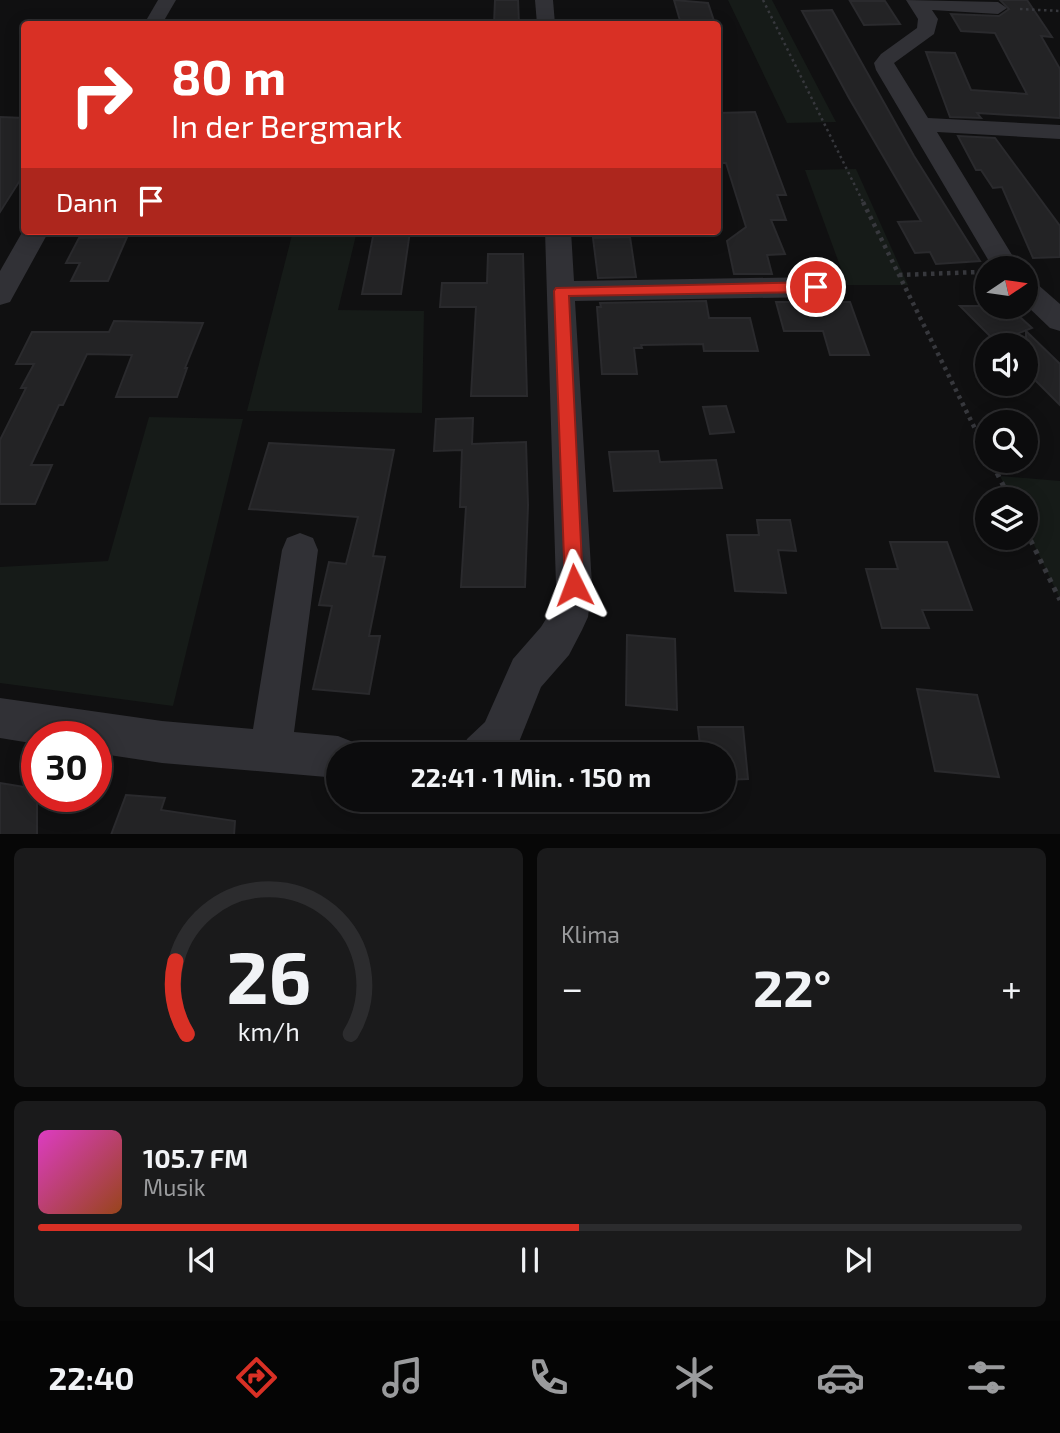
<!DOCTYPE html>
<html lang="de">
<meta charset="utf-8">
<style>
:root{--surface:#0c0c0d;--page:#1a1a1b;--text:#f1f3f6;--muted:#9a9b9d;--line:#2c2c2e;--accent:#d93025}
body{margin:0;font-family:"Exo 2",sans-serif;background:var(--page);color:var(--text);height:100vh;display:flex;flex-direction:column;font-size:26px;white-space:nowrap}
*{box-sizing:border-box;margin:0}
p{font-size:23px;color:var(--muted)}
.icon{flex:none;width:38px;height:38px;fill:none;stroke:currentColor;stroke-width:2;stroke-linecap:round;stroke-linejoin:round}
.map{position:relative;height:834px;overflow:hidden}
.panel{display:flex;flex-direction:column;gap:14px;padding:14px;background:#070707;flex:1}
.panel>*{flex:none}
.hud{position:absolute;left:21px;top:21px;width:700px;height:214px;border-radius:7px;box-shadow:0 4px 18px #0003,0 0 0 2px var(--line);background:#d93025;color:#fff;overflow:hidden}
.needle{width:46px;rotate:77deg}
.fabs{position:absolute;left:975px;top:256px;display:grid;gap:14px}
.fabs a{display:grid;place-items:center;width:63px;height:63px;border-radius:50%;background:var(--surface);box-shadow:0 4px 18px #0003,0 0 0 2px var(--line);font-size:35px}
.speed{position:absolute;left:21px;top:721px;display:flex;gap:14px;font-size:35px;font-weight:700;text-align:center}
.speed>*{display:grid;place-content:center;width:91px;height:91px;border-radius:50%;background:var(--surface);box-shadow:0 4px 18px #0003,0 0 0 2px var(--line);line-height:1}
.speed .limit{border:10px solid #d22;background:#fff;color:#111}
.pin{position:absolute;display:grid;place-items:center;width:60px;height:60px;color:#fff;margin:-30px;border:4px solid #fff;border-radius:50%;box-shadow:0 2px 7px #0007}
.me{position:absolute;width:77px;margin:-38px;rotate:357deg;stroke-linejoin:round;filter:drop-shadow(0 0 5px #0008)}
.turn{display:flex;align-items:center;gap:24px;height:147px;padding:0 35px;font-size:32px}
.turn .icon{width:91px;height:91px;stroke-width:2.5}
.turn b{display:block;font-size:49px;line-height:60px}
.then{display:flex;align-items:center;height:66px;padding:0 35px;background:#0003;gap:14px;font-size:26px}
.big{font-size:52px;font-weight:700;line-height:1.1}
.panel .widget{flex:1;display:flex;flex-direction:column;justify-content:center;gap:10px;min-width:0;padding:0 24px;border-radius:10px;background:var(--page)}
.panel .dial{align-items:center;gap:0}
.dial svg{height:182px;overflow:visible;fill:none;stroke:var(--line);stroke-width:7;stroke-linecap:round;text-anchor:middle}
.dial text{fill:var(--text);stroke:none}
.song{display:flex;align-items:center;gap:21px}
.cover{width:84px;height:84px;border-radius:10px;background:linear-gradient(135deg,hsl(310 70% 55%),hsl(20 70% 35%))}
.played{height:7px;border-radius:4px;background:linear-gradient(90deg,var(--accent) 55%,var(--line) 55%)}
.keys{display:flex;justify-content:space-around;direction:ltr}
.heat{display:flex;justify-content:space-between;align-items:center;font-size:38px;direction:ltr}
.panel .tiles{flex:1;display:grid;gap:14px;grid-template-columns:1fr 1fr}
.widget:last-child{grid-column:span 2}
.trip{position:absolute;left:326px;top:742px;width:410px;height:70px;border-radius:35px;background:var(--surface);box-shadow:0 4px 18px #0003,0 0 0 2px var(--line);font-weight:700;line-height:70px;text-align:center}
.tab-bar{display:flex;height:112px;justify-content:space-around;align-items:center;background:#050505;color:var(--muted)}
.tab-bar .icon{width:49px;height:49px}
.tab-bar .selected{color:var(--accent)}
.tab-bar b{font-size:32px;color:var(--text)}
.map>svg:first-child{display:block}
.green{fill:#161b18}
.building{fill:#232325;stroke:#2a2a2d;stroke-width:2}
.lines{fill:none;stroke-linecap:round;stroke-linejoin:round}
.path-far2{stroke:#37383d;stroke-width:2.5;stroke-dasharray:2.5 3.5;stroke-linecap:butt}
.path-far1{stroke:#37383d;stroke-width:4.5;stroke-dasharray:3.5 4.5;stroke-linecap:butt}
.path{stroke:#37383d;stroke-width:5;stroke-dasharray:4.5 6;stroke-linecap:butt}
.minor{fill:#313136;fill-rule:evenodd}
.route{fill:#d93025;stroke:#8d1f18;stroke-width:2}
</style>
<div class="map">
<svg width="1060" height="835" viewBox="0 0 1060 835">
<rect width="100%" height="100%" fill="#101011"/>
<g class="green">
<polygon points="728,0 772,0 836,122 787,123"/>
<polygon points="856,169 908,285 847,285 805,170"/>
<polygon points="293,231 357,231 338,310 424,311 422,413 247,411"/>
<polygon points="149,417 243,419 173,706 0,683 0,567 108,561"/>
<polygon points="1000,476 1060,481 1060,599 1026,528 1026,499 1011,499"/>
</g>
<g class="building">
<polygon points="495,0 518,0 519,24 494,24"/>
<polygon points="674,0 708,3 715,24 681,24"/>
<polygon points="1000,0 1027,0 1052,37 1041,36 1060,69 1060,118 977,113 981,118 950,117 926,52 955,53 971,90 1027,94 995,33 961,31 951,14 999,16 1009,9"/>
<polygon points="850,1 885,1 900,24 864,25"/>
<polygon points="832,10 914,156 980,261 936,264 930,252 915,253 898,222 921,221 849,98 802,11"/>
<polygon points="755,112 786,195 777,195 786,220 771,220 785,254 767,255 772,274 734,274 727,241 746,227 726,163 722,163 718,149 718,113"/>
<polygon points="0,117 24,118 24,174 0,212"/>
<polygon points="958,136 995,138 1060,226 1060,257 1033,258 1002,187 993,188 981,170 976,170"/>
<polygon points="374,231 410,231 401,294 362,294"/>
<polygon points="127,237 108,281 71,281 80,263 66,263 79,238"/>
<polygon points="630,237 636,277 598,278 593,238"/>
<polygon points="488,254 523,254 527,396 471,396 476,307 440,307 442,283 487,283"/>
<polygon points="706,301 709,318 750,318 758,351 704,351 703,344 641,345 642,348 634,348 637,374 602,374 597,307 601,307 600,303"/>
<polygon points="776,302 850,302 869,355 830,355 823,331 784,331"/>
<polygon points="960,306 1008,306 1032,328 996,342"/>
<polygon points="114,321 203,323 185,368 187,368 177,397 116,397 132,355 87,354 63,405 59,405 31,465 52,465 35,504 0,504 0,440 26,388 21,388 34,364 16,364 32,332 109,332"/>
<polygon points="1026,331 1060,364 1060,405 1026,371"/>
<polygon points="726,406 734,432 710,434 703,407"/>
<polygon points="473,418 472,444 526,442 528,505 525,587 461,587 466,507 460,507 462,450 434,451 436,419"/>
<polygon points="269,443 394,450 373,556 385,557 369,636 380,636 369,694 313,689 332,606 319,605 329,562 346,564 358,517 249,509"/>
<polygon points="658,451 660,462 716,460 722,488 614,491 609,452"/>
<polygon points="757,520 790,520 796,551 778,550 786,593 735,591 727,535 759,535"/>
<polygon points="890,542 947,542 972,610 922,610 929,628 882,628 866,569 898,569"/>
<polygon points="627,635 675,639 677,710 626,705"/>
<polygon points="917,689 977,695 999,777 935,771"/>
<polygon points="698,727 743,727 748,779 723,780 723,754 701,754"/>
<polygon points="0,783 37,789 37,835 0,835"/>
<polygon points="126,795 165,798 161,810 235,821 234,835 111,835"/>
</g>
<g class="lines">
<g class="path-far2">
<polyline points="763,0 864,204"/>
<polyline points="1020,9 1060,11"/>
</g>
<g class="path-far1">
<polyline points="863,202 987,453"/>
<polyline points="899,275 979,272"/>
<polyline points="991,460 998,474"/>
</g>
<g class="path">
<polyline points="997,473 1010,499"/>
<polyline points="1026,531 1060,600"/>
</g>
<g class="minor">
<polygon points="158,0 176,0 162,24 144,24"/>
<polygon points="535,0 553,0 555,24 537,24"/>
<polygon points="906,0 998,2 1007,8 998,14 932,10 938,19 934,34 894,63 928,118 1060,125 1060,139 937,132 1020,268 993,268 876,70 874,63 881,54 917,28 918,19"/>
<polygon points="24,229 24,231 49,231 10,302 0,305 0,271"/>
<polygon points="545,231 571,231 574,281 816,277 826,280 830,287 826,294 816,297 575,301 592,585 588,617 582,630 569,655 541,687 515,752 512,754 461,754 467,739 485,722 513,659 541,627 551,611 556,585"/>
<polygon points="1026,280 1036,283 1060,304 1060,331 1050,328 1026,305"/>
<polygon points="300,533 313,538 318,550 294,732 338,736 353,742 358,754 338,754 338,778 162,763 96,753 96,737 37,737 37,744 0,738 0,698 162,721 253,729 282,550 287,538"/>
</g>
</g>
<polygon class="route" points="816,282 823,287 816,292 569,296 583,585 581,591 574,594 567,591 565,585 554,291 556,288"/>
</svg>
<div class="fabs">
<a><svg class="needle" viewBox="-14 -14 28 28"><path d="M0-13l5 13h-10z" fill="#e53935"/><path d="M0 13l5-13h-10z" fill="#9a9b9d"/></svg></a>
<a><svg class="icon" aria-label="sound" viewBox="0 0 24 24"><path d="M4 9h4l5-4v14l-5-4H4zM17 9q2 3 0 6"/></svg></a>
<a><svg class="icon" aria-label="search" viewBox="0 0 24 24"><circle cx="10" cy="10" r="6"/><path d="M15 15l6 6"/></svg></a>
<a><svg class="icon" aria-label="layers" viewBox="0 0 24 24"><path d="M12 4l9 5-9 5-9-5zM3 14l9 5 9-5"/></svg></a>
</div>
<div class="speed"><div class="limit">30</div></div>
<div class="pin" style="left:816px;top:287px;background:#d93025"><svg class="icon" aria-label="arrive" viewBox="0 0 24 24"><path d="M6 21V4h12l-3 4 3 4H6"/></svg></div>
<svg class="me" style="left:574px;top:585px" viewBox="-20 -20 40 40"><path d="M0-17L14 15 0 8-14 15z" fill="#d93025" stroke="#fff" stroke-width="4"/></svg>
<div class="trip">22:41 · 1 Min. · 150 m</div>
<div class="hud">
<div class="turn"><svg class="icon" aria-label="right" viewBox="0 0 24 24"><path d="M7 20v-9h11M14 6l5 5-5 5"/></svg><div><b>80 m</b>In der Bergmark</div></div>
<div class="then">Dann<svg class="icon" aria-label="arrive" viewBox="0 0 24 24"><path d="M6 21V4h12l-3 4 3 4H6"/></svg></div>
</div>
</div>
<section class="panel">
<div class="tiles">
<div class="widget dial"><svg viewBox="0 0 100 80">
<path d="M14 69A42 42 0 1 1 86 69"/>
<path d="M14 69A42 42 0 0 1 9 37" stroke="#d93025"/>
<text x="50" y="56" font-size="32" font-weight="700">26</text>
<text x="50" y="72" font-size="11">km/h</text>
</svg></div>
<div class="widget"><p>Klima</p>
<div class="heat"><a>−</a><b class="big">22°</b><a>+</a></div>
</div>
<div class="widget">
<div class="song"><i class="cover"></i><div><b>105.7 FM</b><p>Musik</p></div></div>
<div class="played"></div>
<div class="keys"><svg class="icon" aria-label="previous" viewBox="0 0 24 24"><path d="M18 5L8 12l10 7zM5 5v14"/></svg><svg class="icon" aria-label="pause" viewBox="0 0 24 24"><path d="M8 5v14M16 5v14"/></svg><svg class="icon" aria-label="next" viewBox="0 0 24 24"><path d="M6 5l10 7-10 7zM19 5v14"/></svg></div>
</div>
</div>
</section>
<nav class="tab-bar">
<b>22:40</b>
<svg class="icon selected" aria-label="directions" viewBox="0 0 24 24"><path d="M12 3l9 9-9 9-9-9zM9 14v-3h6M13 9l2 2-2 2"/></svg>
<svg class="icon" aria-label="music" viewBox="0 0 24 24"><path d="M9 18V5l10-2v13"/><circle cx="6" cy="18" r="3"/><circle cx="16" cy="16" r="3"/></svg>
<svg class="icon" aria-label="phone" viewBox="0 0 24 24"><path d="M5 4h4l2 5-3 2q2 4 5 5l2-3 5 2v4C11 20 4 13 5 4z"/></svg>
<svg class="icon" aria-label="climate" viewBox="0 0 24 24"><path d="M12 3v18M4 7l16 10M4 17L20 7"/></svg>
<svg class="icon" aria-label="car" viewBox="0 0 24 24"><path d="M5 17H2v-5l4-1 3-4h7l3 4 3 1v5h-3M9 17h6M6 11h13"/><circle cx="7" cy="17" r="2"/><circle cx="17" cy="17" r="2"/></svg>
<svg class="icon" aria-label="filters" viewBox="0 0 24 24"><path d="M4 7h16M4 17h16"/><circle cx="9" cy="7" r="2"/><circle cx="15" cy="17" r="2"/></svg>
</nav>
